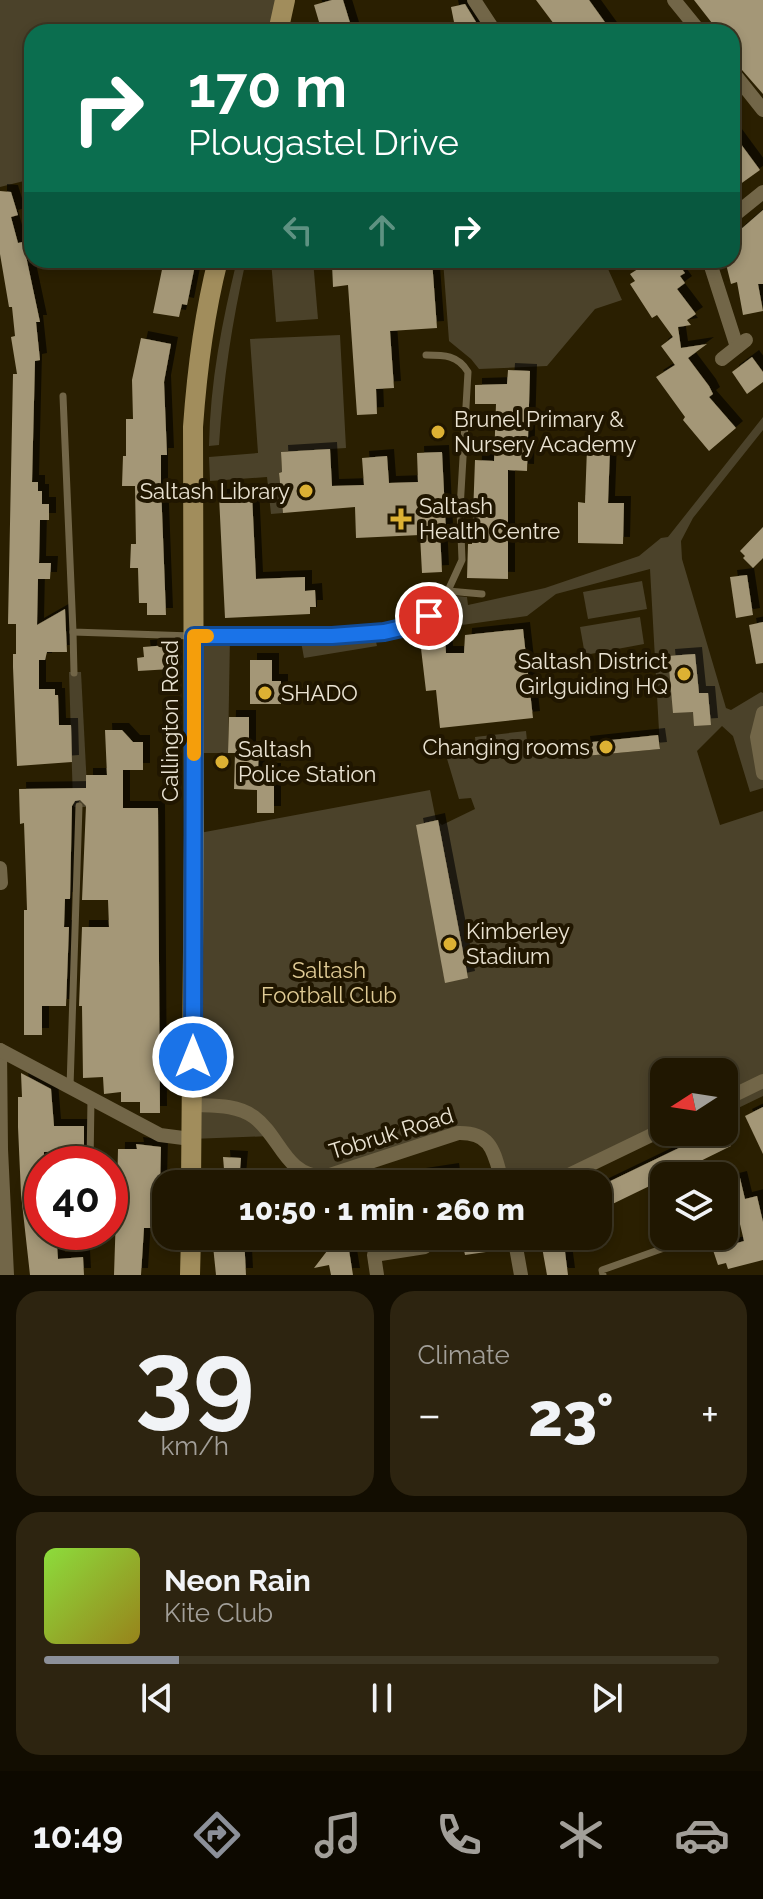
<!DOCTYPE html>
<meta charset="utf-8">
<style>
:root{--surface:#201701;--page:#2d2410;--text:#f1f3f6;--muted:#a29f99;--line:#3d3623;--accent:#8c9099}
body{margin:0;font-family:Raleway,sans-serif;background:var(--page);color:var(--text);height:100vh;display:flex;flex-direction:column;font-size:30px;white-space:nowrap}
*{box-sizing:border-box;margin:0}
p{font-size:26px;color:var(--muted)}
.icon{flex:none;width:44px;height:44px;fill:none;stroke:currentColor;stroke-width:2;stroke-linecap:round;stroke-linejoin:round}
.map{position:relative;height:1275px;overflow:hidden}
.details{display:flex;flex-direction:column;gap:16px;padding:16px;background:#120d01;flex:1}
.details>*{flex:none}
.top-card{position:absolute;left:24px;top:24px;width:716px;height:244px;border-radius:24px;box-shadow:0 4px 12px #0003,0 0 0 2px var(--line);background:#0b6e4f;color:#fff;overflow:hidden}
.needle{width:52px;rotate:258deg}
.buttons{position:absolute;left:650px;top:1058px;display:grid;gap:16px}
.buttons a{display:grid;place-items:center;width:88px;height:88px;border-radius:16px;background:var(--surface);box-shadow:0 4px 12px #0003,0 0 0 2px var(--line);font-size:40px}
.speed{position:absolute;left:24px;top:1146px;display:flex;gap:16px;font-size:40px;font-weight:700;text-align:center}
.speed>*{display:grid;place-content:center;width:104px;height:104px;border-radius:50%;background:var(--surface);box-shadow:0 4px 12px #0003,0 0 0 2px var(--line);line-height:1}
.speed .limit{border:12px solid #d22;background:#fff;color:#111}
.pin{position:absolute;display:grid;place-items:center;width:68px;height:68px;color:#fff;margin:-34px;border:4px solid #fff;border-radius:50%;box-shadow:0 2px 8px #0007}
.me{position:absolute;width:88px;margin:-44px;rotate:0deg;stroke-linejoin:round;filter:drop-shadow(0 0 6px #0008)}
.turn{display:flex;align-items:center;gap:28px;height:168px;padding:0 32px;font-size:36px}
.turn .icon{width:104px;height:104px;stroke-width:2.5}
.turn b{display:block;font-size:56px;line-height:68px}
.lanes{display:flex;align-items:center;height:76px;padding:0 32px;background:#0003;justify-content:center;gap:40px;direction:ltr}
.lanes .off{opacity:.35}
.big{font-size:60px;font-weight:800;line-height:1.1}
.details .card{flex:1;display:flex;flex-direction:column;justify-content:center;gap:12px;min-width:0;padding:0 28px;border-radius:24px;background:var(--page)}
.details .dial{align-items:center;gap:0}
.dial b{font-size:104px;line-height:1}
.song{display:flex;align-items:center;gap:24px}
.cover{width:96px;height:96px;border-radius:12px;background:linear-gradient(135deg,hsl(90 70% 55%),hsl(50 70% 35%))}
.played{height:8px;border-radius:4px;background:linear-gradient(90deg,var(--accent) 20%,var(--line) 20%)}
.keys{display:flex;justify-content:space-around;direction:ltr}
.heat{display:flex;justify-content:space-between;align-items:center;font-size:44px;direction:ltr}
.details .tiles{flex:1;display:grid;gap:16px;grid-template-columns:1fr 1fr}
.card:last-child{grid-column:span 2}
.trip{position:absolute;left:152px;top:1170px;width:460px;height:80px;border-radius:24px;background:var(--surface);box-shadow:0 4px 12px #0003,0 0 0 2px var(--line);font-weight:800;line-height:80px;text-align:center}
.tab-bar{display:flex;height:128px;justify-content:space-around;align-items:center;background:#0d0900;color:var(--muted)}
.tab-bar .icon{width:56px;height:56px}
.tab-bar .on{color:var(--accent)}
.tab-bar b{font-size:36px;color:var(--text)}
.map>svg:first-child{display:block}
.green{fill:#4b422a}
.building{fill:#a49777;filter:url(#shadow)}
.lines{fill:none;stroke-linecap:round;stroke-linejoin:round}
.lane{stroke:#726648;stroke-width:7}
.street{stroke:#726648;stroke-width:14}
.secondary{stroke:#a18d5c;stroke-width:20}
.route-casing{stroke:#114b97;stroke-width:20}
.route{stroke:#1a73e8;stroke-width:14}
.slow{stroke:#f59e0b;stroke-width:14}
.poi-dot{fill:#ddb133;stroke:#201600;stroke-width:3}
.labels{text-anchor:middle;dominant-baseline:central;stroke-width:8;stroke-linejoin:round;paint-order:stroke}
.poi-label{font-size:22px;fill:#eae3d2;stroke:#201600;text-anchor:start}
.street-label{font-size:22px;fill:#eae3d2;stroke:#201600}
.park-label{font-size:22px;fill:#e0cb95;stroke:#201600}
</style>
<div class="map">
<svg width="763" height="1275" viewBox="0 0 763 1275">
<defs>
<filter id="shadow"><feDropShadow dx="7" dy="-7" stdDeviation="0" flood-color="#0009"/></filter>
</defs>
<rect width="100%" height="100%" fill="#2a1f01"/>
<g class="green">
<polygon points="0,0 285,0 278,32 32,32 32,179 0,187"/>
<path d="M237,260H246C232,323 223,380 219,445L209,446C210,382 222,322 237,260Z"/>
<polygon points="271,260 313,260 318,319 276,322"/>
<polygon points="443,260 604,260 622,300 595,309 547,366 479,369 471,359 449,341"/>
<polygon points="340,335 346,448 281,452 282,472 279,473 283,513 271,514 267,477 210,481 209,457 258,453 250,339"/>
<polygon points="763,417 763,430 693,518 681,541 682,559 726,708 731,710 761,692 763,693 763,788 750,792 733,736 722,726 697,751 720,825 763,811 763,1096 730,1112 724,1100 724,1072 664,1072 664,1129 550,1184 503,1184 494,1155 474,1132 309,1176 271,1136 191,1139 194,834 430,790 436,820 442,825 475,809 471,798 459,799 445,752 476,747 475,737 526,731 528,751 583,743 585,756 660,749 650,569 556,594 527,616 426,630 423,619 446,595 467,597 468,605 545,588 639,556 661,538 668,537"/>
<polygon points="642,581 647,609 588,619 583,592"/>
<polygon points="640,617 644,644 585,655 580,627"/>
<polygon points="374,633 377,646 304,658 300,636"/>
<polygon points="194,636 230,636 228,753 194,753"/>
<polygon points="69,672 81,672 88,807 74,807 73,803"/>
</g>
<g class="building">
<polygon points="332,0 343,0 352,29 343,32 322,32 314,5"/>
<polygon points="536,0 589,0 612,32 560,32"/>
<polygon points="694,0 763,0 763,94 735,62 740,57 732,46 732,32 719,32"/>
<polygon points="465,4 476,22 479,32 456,32 451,7"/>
<polygon points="732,132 760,170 732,190"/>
<polygon points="0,191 11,192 18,215 11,217 18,243 32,240 32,254 26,256 40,322 36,322 40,360 35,361 32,482 38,482 38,491 42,491 42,504 49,504 49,520 40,520 39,563 51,563 50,579 38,579 37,625 65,609 67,652 47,652 45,660 39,660 39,689 55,689 55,695 58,695 59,725 71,725 72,762 17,766 13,667 13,654 16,654 16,624 8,624 13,374 17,374 11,337 15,336 12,307 9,307 0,254"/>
<polygon points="763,210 763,284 758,284 763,311 743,315 737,282 731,284 725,260 732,260 732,237"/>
<polygon points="164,260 182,260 194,270 187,305 182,304 179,317 153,313"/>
<polygon points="396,260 432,260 437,328 390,331 394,388 376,389 377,414 357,415 348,285 333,287 332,264"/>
<polygon points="652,260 675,260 685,273 680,276 685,283 677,289 696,314 687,320 691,325 678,327 681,348 707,344 688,358 709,386 713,394 709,397 736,428 709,451 683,420 685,417 656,377 675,365 661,346 673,337 657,315 652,318 630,284 635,281 630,274"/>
<polygon points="141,338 171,344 164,382 167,455 161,455 161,485 166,615 147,615 147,603 139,603 138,568 130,568 131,544 136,544 135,486 122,486 123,456 126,456 126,419 133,419 132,380"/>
<polygon points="752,357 763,372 763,382 747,394 732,372"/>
<polygon points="508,370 530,371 527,471 508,470 508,579 467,578 468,544 472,544 475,460 494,461 496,404 475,404 475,385 507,384"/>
<polygon points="587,448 610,449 608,503 624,503 623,544 578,543 578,502 585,503"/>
<polygon points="330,449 332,486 364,485 362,458 387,456 389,483 418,482 417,453 442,452 446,531 440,531 442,572 422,573 420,535 356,538 355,507 283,513 279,473 282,472 281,452"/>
<polygon points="252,494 256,579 305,577 305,591 315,590 316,607 310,607 310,614 225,618 219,496"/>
<polygon points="763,527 763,558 753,568 743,558 745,556 740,551"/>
<polygon points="747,575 753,615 736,618 730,577"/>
<polygon points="763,622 763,663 756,664 749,625"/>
<polygon points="523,629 533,718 440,728 436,690 426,691 420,640 445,637 446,653 464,653 465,635"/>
<polygon points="169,645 171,669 138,671 137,658 144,657 143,647"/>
<polygon points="695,654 699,693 708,693 711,725 694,726 693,712 673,713 668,656"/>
<polygon points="250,660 272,660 272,681 281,681 281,704 250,704"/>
<polygon points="229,717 249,717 249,748 259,748 258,770 274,770 274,813 257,813 257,790 234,789 235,753 228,753"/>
<polygon points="105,730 122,730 133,742 143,742 143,770 123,770 123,808 158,808 160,1113 140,1113 140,1102 121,1102 121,1092 104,1094 103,1077 83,1078 82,1006 79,1006 82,927 109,927 108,900 82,900 86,806 80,800 75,801 72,806 70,899 65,899 64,927 69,927 66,1006 42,1006 42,1035 24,1035 24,910 27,910 26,879 24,823 20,824 19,789 86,788 86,775 107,775"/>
<polygon points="658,735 660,749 585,756 583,743"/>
<polygon points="438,820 468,978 445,983 416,825"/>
<polygon points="21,1073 51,1089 54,1126 84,1126 84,1162 70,1162 70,1151 44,1152 42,1232 56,1232 58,1259 83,1257 84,1275 30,1275 21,1194 18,1127 18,1097 22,1097"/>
<polygon points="763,1107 763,1154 745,1116"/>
<polygon points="712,1132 724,1132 731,1146 670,1176 664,1176 664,1179 598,1211 598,1187"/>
<polygon points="136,1144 161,1147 159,1225 157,1228 144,1228 141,1275 114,1275 116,1213 110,1212 110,1193 117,1192 118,1149 137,1149"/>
<polygon points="223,1157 241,1158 239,1181 225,1181"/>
<polygon points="452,1170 454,1184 413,1184 412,1176"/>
<polygon points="740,1178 745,1199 757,1196 763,1222 763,1260 728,1269 726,1263 718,1265 713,1250 744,1241 735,1203 724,1206 724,1182"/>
<polygon points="212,1236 244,1236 246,1275 216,1275"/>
<polygon points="461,1236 483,1236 486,1252 465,1255"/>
<polygon points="540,1236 563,1236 568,1275 547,1275"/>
<polygon points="348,1244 353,1275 331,1275 329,1265 314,1268 327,1251 327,1247"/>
</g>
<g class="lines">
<g class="lane">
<path d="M426,355C444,355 458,355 468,372L460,509L462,560L446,595L429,616"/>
<polyline points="63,396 73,632 192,636"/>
<polyline points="448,591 482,594"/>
<polyline points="73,632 74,673"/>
<polyline points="70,1087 79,806"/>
<polyline points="90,1164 91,1099"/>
<polyline points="603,1275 602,1270 681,1242"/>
</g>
<g class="street">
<polyline points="474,0 495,32"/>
<polyline points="674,0 700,32"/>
<polyline points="732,71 763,110"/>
<polyline points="732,217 763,192"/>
<polyline points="709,260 737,347"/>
<polyline points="722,359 746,340"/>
<polyline points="194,636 332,636 384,632 406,627 429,616"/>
<polyline points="763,713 757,737 763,773"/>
<polyline points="0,868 1,883"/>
<polyline points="0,1050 1,1149 7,1275"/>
<polyline points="0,1050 160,1135 191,1139"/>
<polyline points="724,1100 763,1081"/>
<path d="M192,1105C213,1106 236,1104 254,1117C281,1137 284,1175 324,1177L458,1133C494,1132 494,1155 503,1184"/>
<polyline points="550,1184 664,1129"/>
<polyline points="514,1236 521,1275"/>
<polyline points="377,1275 374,1255 425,1247"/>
</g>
<g class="secondary">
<polyline points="278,32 285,0"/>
<path d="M191,1184L194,834L193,427C197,370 204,315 218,260"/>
<polyline points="190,1275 191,1236"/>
</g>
</g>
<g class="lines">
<g class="route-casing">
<polyline id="route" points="193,1057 194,636 332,636 384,632 406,627 429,616"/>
</g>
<use href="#route" class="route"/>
<polyline class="slow" points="194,754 194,636 207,636"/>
</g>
<g class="poi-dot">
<circle cx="438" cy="432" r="8"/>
<circle cx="306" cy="491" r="8"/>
<path d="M397 507h8v8h8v8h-8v8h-8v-8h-8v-8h8z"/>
<circle cx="684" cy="674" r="8"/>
<circle cx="265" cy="693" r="8"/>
<circle cx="606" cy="747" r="8"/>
<circle cx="222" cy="762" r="8"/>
<circle cx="450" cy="944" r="8"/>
</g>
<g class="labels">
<g class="poi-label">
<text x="454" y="419">Brunel Primary &amp;<tspan x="454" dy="25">Nursery Academy</tspan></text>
<text x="290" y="491" text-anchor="end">Saltash Library</text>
<text x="419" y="506">Saltash<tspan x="419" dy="25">Health Centre</tspan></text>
<text x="668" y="661" text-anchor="end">Saltash District<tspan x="668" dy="25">Girlguiding HQ</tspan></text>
<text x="281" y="693">SHADO</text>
<text x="590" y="747" text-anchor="end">Changing rooms</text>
<text x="238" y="749">Saltash<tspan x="238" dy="25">Police Station</tspan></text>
<text x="466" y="931">Kimberley<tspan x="466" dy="25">Stadium</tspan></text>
</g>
<g class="street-label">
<text transform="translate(170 721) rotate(-90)">Callington Road</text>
<text transform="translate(391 1133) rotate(-17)">Tobruk Road</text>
</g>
<g class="park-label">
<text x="329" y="970">Saltash<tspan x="329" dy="25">Football Club</tspan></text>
</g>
</g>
</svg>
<div class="buttons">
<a><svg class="needle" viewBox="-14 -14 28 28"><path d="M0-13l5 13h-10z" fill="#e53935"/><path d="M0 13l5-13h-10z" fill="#a29f99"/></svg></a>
<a><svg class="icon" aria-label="layers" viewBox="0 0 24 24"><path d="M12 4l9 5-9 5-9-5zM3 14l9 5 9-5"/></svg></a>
</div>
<div class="speed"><div class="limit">40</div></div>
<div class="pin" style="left:429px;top:616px;background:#d93025"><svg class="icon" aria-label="arrive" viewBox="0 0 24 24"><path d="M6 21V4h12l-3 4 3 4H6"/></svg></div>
<svg class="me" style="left:193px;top:1057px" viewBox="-20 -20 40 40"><circle r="17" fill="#1a73e8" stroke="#fff" stroke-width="3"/><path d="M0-11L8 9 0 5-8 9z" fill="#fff"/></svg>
<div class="trip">10:50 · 1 min · 260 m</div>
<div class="top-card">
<div class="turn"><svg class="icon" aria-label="right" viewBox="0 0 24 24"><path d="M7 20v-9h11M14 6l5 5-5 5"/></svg><div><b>170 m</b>Plougastel Drive</div></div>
<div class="lanes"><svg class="icon off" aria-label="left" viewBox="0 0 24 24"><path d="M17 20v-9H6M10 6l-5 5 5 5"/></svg><svg class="icon off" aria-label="ahead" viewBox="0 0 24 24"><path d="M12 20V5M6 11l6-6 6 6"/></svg><svg class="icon" aria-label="right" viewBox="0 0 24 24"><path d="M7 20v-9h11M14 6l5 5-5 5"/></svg></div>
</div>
</div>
<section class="details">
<div class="tiles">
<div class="card dial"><b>39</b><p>km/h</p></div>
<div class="card"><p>Climate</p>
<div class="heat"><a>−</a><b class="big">23°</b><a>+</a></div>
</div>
<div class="card">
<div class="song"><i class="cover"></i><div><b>Neon Rain</b><p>Kite Club</p></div></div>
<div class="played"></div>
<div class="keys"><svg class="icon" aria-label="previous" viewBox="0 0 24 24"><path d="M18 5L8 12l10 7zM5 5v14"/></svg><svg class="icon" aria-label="pause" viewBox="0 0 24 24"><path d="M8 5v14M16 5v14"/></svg><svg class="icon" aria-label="next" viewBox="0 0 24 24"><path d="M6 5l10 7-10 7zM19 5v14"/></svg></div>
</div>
</div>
</section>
<nav class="tab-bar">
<b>10:49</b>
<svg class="icon on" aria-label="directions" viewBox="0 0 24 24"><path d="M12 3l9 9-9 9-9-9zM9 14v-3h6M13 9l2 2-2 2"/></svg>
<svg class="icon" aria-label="music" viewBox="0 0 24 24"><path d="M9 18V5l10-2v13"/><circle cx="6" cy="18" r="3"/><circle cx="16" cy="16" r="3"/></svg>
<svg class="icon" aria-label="phone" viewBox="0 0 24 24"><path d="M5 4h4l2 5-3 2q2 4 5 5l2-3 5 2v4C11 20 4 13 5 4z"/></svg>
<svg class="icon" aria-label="climate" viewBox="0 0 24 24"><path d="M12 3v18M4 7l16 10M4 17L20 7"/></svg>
<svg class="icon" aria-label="car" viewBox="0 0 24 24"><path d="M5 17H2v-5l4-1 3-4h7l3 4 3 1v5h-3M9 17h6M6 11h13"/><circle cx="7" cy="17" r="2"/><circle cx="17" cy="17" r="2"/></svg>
</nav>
